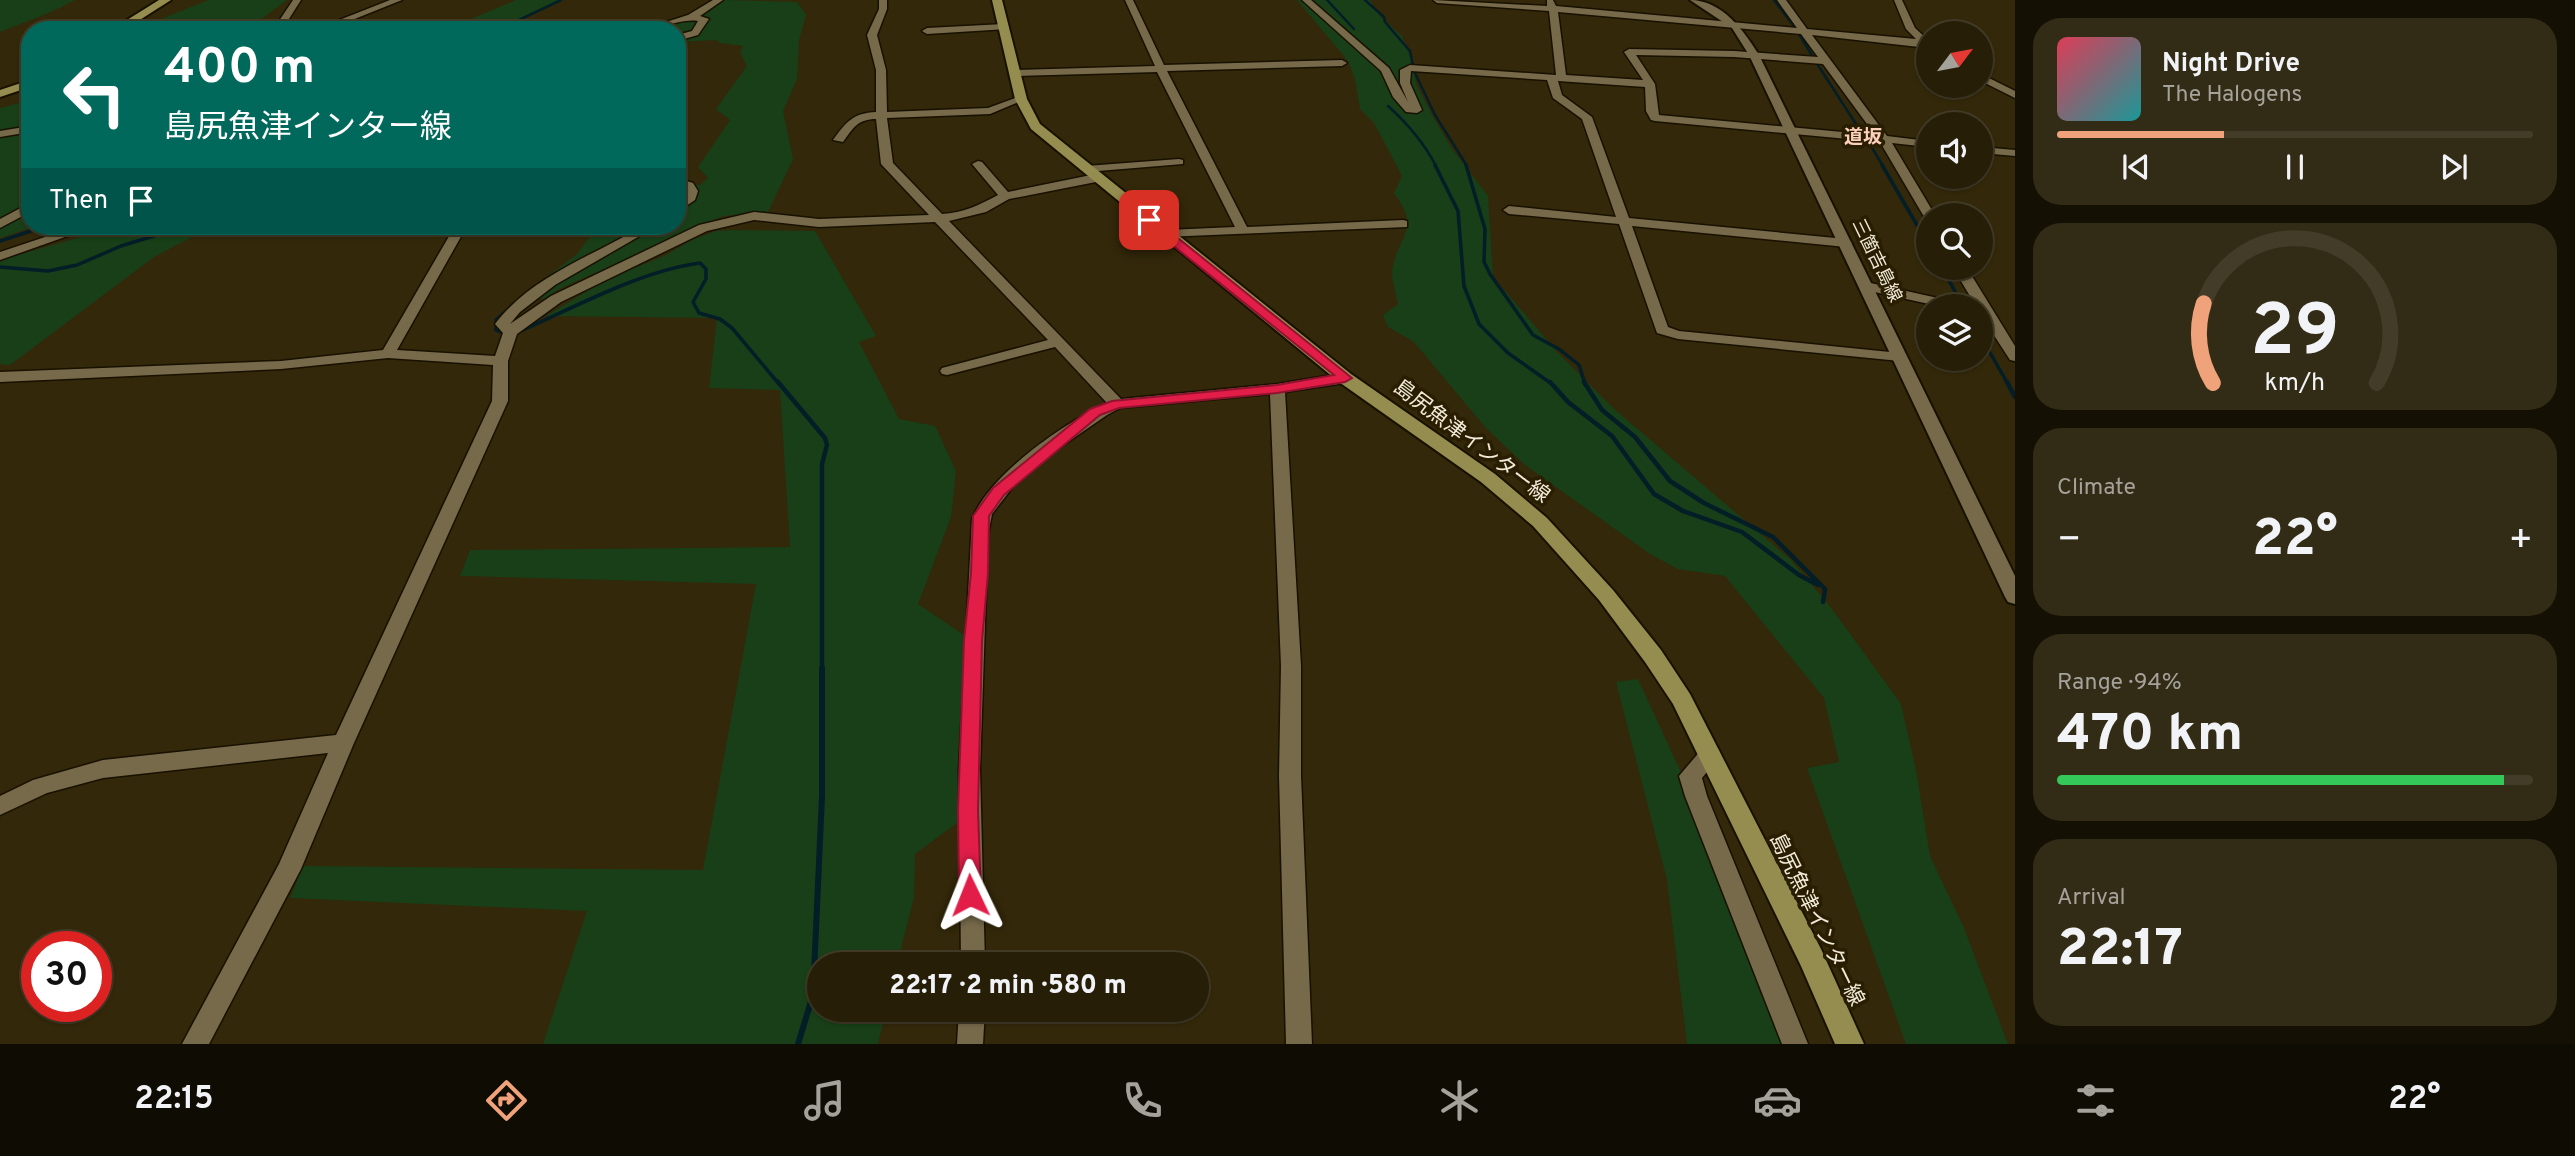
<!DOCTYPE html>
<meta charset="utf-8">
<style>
:root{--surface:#261e07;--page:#322b15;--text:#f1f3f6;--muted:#a4a29b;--line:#423c28;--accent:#f0a27a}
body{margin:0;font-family:Overpass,"Noto Sans JP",sans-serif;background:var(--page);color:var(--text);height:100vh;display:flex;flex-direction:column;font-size:26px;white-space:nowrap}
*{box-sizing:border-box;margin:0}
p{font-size:23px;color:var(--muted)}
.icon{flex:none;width:38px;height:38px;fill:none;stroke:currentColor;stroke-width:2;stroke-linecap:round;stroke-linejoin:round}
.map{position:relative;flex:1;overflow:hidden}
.panel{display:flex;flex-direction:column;gap:18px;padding:18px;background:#151004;width:560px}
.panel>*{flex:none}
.banner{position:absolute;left:21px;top:21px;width:665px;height:214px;border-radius:28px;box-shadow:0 2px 5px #0004,0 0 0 2px var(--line);background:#00695c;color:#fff;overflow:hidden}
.needle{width:46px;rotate:58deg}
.tools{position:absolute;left:1916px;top:21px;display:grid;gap:14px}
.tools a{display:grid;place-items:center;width:77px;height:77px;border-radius:50%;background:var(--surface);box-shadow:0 2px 5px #0004,0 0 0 2px var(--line);font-size:35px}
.speed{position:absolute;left:21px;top:931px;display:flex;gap:14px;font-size:35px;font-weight:700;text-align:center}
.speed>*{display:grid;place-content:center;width:91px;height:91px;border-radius:50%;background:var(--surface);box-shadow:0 2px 5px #0004,0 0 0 2px var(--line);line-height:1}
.speed .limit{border:10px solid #d22;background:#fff;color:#111}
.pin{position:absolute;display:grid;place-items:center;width:60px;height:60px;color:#fff;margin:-30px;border-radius:14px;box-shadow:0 4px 10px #0006}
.me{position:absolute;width:77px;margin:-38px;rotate:358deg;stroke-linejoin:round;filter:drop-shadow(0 0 5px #0008)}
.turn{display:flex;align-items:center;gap:24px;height:147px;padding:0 28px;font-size:32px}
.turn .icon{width:91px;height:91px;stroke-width:2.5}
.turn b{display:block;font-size:49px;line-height:60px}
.then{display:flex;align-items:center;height:66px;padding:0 28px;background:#0003;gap:14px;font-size:26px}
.big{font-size:52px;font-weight:800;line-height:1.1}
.panel .card{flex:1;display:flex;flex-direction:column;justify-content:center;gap:10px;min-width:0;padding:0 24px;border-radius:28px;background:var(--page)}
.panel .dial{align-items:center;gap:0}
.dial svg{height:182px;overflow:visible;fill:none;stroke:var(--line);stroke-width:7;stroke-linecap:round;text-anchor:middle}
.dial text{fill:var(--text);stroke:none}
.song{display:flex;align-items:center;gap:21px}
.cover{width:84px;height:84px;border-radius:10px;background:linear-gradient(135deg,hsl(350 70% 55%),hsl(180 70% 35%))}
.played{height:7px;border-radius:4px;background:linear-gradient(90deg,var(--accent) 35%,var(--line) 35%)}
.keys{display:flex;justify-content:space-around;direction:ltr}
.heat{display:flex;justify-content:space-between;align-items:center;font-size:38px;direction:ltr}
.charge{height:10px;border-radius:5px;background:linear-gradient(90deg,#34c759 94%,var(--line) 0)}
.trip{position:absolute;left:807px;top:952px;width:402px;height:70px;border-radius:35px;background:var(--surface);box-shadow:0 2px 5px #0004,0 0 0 2px var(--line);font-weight:800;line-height:70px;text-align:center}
.menu{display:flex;height:112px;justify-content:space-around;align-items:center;background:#0f0c03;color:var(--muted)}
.menu .icon{width:49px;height:49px}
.menu .active{color:var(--accent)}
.menu b{font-size:32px;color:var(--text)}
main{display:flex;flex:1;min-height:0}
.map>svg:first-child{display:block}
.green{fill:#183f18}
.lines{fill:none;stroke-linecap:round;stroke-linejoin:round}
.stream-far3{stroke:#031e27;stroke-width:2.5}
.stream-far2{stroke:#031e27;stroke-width:3.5}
.stream-far1{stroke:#031e27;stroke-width:4.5}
.stream{stroke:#031e27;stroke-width:6}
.minor-casing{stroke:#191100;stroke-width:3}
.secondary-casing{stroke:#191100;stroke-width:4}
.primary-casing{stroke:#191100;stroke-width:4}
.minor{fill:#776a4b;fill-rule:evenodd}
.secondary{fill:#776a4b;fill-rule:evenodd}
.primary{fill:#958d4f;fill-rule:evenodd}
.route{fill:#e11d48;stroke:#92132f;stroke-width:2}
.labels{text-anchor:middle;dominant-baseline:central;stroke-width:7;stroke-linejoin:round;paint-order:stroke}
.far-street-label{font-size:18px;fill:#f2ebd9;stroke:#291e01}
.far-neighbourhood-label{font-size:19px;font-weight:bold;fill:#fed0ba;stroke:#291e01}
.street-label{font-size:21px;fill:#f2ebd9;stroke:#291e01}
</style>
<main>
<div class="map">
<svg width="2015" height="1044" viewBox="0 0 2015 1044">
<rect width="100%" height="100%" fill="#332809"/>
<g class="green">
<polygon points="0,0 75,0 51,12 0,32"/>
<polygon points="208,0 287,0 256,23 254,30 134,30"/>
<polygon points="516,0 564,0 493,30 445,30"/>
<polygon points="722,0 797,2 806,15 799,40 797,79 783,111 793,159 768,212 723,216 559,289 544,299 521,296 577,254 598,226 677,226 677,182 700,185 708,178 698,167 730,120 716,109 747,66 740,53 743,46 720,43 716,40 677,42 677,30 633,30 656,26"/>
<path d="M1297,0H1370L1380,16L1402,36L1413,65L1416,84L1433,117L1452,149L1488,196L1493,277L1559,354L1612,407L1791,560L1832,609L1901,704L1916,770L1930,856L1964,928L2008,1044H1906L1807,768L1839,762L1824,698L1725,576L1678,569L1650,554L1525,465L1485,427L1414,342L1388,327L1383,315L1398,304C1396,293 1390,276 1393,265C1401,233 1420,228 1394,193L1402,176L1374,123L1360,109L1355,79L1348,61Z"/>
<polygon points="30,100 30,226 36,226 0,238 0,108"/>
<polygon points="120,226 221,226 207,229 154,257 10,365 0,364 0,260"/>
<polygon points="732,230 815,231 876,336 859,342 899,419 935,426 956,471 951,517 918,604 964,635 961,820 915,854 914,897 897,964 819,964 819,1010 886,1010 878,1044 543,1044 587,911 290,898 303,866 703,870 756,584 460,576 470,550 790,547 780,390 709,388 717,318 546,316 607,279 664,256 694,239 716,231"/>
<polygon points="1638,679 1806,1044 1687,1044 1667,880 1616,682"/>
</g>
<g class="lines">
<g class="stream-far3">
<polyline points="1327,0 1354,29"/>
<polyline points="1365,0 1384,17 1385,22 1410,51 1414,71 1435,115 1467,166"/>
<polyline points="1774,0 1796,29"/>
<polyline points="498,30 561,0"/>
<polyline points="1799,34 1813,57"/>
<polyline points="1816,62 1863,135"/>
<path d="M1388,106C1407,123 1424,143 1436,166"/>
<polyline points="1868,141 1883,166"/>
</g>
<g class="stream-far2">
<polyline points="1435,165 1458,211 1464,286 1479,324 1508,353 1552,384"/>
<polyline points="1466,165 1485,229 1484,262 1490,274 1533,335 1559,349 1579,365 1585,384"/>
<polyline points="1882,165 1928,244"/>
<polyline points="677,185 685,192 678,201"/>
<polyline points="635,231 643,226"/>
<polyline points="0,241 46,226"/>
<polyline points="0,267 48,271 77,265 121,246 186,226"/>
<polyline points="1942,268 1962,304"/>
<path d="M516,333C572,309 639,271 700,263L706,269V279L693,302L699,313L720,319L732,328L779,384"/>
<polyline points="507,335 496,330 496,320 514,304"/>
<polyline points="1981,337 2008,384"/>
</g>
<g class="stream-far1">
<polyline points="778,382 825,438 827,445 822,464 822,670"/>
<polyline points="1550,382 1568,402 1612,436 1654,494 1683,511 1742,532 1799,575 1818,585"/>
<polyline points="1584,382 1602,410 1635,437 1670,481 1704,503 1773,537 1825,589"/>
<polyline points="2007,382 2015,397"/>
<polyline points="1823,602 1825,589"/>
</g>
<polyline class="stream" points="798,1044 813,995 822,796 822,668"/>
<g class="minor-casing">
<g id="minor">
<polygon points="293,0 301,0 282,30 273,30"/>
<polygon points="390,0 402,0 327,30 314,30"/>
<path d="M713,0H723L700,16L709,19L698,35L677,41V35L692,31L698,21C680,18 660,30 641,30L688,15Z"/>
<path d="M879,0H887V9L877,35L886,70L887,112L988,108L1021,96L1026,99L990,114L887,118L893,163L942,214C963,213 979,205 998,195L972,164L978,161L982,162L1008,192L1096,174L1102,178L1096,182L1009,199L986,212L949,221L1121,399L1277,384L1345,373L1353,378L1345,383L1285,392L1301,666V776L1312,1044H1286L1279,776L1281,666L1270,394L1120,408L1107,415L1049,455L1012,488L992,514L988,535L980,770L985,964H961L959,770L972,519C990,474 1064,423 1107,403L1055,347L947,375L942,374L940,371L942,368L1048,340L935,222L819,227L754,220L707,231L561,302L517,334L508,361V401L354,743L301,869L209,1044H182L279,864L328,753L103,778L47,793L0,815V796L33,780L103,760L336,735L492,401L493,365L388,358L281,369L0,382V372L281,361L383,350L455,226H467L397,350L495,356L503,333L495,324C531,276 593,256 643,226H657L555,285L520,312L510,324L551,296L699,225L754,212L819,219L929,215L881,164L876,119C858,119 853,128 843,142L833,140C846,122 853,113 876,112V70L867,35L879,9Z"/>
<polygon points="1125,0 1133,0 1164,65 1342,60 1347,63 1342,66 1167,71 1247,227 1403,220 1407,221 1407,227 1163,237 1161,234 1167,230 1235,227 1157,72 1015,76 1010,73 1015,70 1155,66"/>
<path d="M1302,0H1311L1389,68L1408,102L1400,83V70L1410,65L1556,75L1549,11L1437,3L1433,0L1547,6V0H1553L1556,6L1797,28L1777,0H1786L1807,29L1916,39L1906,29L1894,0H1902L1915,28L1928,40V48L1812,35L1887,136L1928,141V147L1892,143L1935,215H1928V219L1923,215L1880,142L1655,121L1651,120L1646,111L1645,87L1558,81L1562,95L1592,117L1629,218L1846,239L1852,243L1846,247L1632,226L1668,327L1679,331L1900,353L1907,357L1900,361L1678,339L1657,333L1619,224L1509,214L1503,210L1509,206L1616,217L1582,119L1553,98L1547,80L1411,71L1410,83L1422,110L1417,113L1406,112L1393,97L1381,71ZM1558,12L1801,34L1818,57L1734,51L1629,49L1624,52L1643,80L1566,75ZM1636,55L1734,57L1823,64L1875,135L1659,115L1655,84Z"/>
<polygon points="1004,24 1009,27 1007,29 927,34 922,31 927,28"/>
<polygon points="1981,74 2015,91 2015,98 1981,81"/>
<polygon points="30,126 30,132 0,137 0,131"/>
<polygon points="1981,147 2015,150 2015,156 1981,153"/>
<polygon points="1179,159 1183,160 1183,164 1086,172 1080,169 1086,166"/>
<polygon points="677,178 693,183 698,191 695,200 677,212 677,202 685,196 686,191 677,185"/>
<polygon points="30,203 30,212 0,228 0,219"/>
<polygon points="78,226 96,226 0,260 0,252"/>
<polygon points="1953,268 1967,268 2015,346 2015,361 2010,360 1986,323 1981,321 1981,306 1976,306"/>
<polygon points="1866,282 1960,303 1962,306 1938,306 1861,289 1859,286"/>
<polygon points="1710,746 1718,749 1721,755 1702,778 1707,796 1808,1044 1782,1044 1685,796 1679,776 1702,749"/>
<polygon points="959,1010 985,1010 983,1044 957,1044"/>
</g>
</g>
<g class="secondary-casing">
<path id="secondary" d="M1690,0C1722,0 1744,31 1759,55L2015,576V604L2008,602L2005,597L1749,55L1732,28Z"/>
</g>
<g class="primary-casing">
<g id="primary">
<polygon points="159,0 171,0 124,30 111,30"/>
<polygon points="992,0 1002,0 1027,99 1040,124 1351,374 1495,474 1547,518 1613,590 1661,650 1690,694 1821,949 1864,1044 1835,1044 1801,966 1673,704 1645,662 1599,600 1533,526 1481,482 1339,382 1031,129 1015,99"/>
<polygon points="30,80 30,87 0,97 0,90"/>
</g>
</g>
<use href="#minor" class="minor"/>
<use href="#secondary" class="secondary"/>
<use href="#primary" class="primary"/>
</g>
<polygon class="route" points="1145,218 1153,218 1352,378 1345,382 1277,393 1119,408 1100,415 1004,495 989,516 988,573 982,641 978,810 981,895 978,902 970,905 962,902 959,895 958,810 964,641 971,573 973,516 993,488 1090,409 1112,401 1277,385 1334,375 1145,223"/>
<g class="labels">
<g class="far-street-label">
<text transform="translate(1876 261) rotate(64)">三箇吉島線</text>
</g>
<g class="far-neighbourhood-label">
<text x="1863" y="138">道坂</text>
</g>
<g class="street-label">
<text transform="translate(1471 442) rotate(37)">島尻魚津インター線</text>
<text transform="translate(1816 920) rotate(64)">島尻魚津インター線</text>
</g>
</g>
</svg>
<div class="tools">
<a><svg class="needle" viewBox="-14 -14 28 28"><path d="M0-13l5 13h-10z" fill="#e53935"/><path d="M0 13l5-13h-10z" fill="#a4a29b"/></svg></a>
<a><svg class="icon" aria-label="sound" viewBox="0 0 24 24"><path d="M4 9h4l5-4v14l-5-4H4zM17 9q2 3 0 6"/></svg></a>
<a><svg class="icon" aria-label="search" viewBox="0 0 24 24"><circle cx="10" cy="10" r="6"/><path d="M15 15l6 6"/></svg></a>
<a><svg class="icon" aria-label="layers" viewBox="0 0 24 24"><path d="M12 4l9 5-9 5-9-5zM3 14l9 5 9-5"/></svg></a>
</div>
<div class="speed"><div class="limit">30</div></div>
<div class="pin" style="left:1149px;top:220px;background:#d93025"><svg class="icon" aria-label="arrive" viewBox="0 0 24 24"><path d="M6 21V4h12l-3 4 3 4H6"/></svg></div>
<svg class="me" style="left:970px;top:895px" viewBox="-20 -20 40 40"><path d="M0-17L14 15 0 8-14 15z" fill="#e11d48" stroke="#fff" stroke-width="4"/></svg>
<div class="trip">22:17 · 2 min · 580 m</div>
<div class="banner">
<div class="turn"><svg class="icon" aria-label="left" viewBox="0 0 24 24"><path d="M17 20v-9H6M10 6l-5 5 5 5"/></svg><div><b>400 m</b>島尻魚津インター線</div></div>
<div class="then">Then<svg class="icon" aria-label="arrive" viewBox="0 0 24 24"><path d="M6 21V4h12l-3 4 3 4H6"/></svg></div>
</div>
</div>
<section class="panel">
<div class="card">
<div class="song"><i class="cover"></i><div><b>Night Drive</b><p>The Halogens</p></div></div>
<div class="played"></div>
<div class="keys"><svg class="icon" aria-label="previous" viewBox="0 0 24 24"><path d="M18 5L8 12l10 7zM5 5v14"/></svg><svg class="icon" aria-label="pause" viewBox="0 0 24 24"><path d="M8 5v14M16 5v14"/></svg><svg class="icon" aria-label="next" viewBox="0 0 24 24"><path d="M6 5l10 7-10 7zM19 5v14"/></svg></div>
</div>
<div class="card dial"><svg viewBox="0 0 100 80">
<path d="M14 69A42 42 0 1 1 86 69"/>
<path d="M14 69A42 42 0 0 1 10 34" stroke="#f0a27a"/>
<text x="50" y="56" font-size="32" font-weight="700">29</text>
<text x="50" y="72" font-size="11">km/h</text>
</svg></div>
<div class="card"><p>Climate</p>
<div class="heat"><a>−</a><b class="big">22°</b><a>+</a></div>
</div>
<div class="card"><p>Range · 94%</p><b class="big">470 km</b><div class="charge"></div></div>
<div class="card"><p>Arrival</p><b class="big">22:17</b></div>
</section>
</main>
<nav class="menu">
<b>22:15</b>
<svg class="icon active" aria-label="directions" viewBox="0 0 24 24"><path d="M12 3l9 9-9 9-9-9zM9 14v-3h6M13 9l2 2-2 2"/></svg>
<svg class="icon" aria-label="music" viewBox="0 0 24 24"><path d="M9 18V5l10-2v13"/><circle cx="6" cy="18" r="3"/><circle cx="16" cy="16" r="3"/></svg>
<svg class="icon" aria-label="phone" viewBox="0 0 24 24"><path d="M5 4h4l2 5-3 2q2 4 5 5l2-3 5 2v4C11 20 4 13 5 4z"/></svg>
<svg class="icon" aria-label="climate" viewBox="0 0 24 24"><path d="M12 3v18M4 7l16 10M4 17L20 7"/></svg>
<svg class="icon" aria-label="car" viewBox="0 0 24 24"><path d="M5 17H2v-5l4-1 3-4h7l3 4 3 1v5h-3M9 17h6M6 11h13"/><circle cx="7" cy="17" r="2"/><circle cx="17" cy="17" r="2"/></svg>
<svg class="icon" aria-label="filters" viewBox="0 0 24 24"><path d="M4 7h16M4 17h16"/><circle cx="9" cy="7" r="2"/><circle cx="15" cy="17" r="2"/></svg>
<b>22°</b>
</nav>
